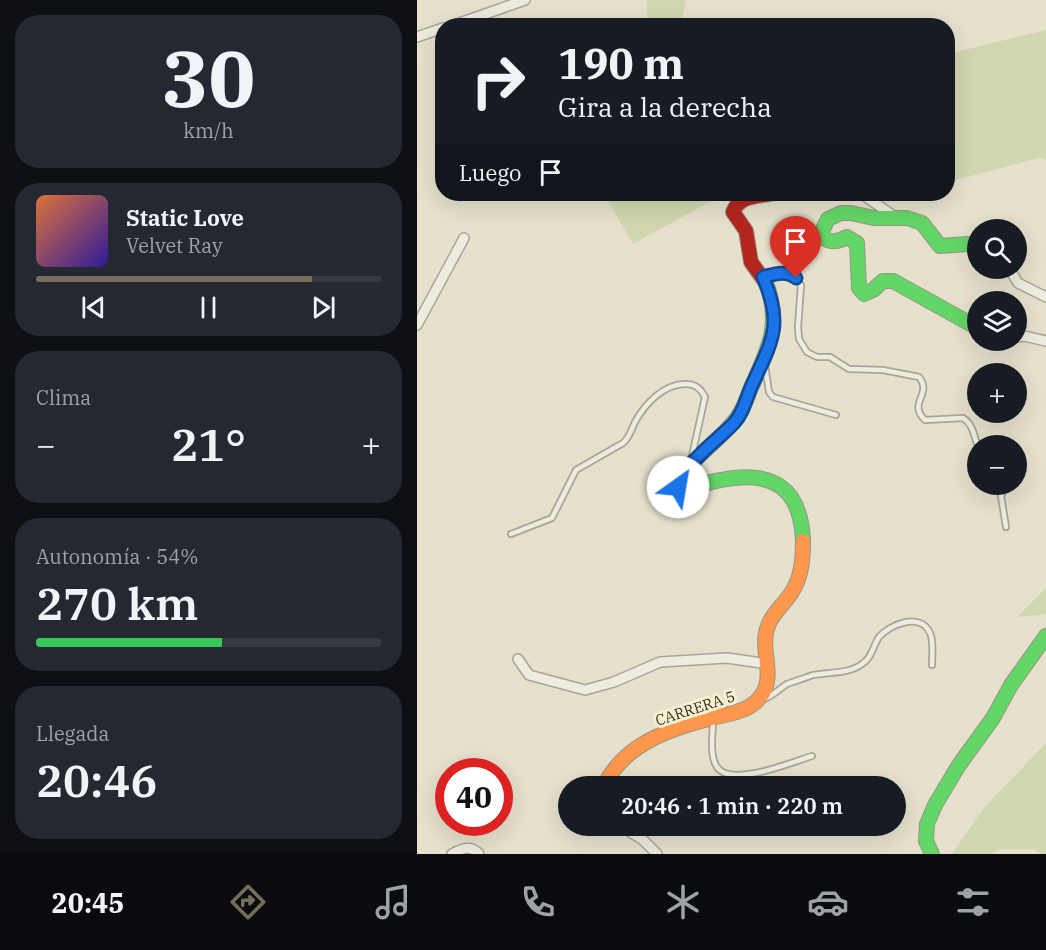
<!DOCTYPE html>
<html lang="es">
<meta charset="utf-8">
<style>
:root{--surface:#171b24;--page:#242831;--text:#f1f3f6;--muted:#9ea1a6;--line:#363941;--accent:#766d5b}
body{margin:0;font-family:"IBM Plex Serif",serif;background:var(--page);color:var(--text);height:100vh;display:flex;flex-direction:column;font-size:22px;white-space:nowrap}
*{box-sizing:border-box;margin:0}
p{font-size:20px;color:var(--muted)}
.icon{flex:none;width:33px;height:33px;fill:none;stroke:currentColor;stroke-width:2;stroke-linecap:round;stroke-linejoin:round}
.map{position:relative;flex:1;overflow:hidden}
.panel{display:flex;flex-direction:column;gap:15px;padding:15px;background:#0d0f14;width:417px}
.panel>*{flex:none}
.hud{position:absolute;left:18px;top:18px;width:520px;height:183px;border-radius:24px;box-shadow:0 6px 24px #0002;background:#171b24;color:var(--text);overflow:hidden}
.buttons{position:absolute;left:550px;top:219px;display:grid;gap:12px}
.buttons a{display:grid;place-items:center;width:60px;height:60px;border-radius:50%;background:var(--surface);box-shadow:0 6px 24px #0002;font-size:30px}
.speed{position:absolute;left:18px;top:758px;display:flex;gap:12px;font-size:30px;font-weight:700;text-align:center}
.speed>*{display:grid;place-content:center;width:78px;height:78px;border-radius:50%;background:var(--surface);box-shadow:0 6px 24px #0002;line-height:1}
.speed .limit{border:9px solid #d22;background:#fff;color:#111}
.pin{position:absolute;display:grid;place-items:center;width:51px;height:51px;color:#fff;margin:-62px -26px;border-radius:50% 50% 50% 0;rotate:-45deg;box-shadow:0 0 6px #0007}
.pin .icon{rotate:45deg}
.me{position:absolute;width:66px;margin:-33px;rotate:32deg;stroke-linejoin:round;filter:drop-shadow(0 0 4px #0008)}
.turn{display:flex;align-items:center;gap:21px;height:126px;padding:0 24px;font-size:27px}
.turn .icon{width:78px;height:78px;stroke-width:2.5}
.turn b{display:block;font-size:42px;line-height:51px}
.then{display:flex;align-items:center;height:57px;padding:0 24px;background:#0003;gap:12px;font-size:22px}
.big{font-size:45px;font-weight:600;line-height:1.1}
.panel .tile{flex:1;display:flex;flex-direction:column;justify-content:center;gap:9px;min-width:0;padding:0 21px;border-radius:24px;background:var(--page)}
.panel .dial{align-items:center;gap:0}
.dial b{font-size:78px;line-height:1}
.song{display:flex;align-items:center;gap:18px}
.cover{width:72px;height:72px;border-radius:9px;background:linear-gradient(135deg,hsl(20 70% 55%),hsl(250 70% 35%))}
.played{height:6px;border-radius:3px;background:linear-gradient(90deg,var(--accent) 80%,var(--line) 80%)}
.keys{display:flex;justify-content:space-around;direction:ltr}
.heat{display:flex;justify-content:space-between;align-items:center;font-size:33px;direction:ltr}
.charge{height:9px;border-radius:4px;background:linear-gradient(90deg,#34c759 54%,var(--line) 0)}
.trip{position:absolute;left:141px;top:776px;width:348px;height:60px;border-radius:30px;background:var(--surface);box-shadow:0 6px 24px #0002;font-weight:600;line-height:60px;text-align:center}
.tabs{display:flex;height:96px;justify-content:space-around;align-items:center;background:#090b0e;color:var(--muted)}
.tabs .icon{width:42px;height:42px}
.tabs .current{color:var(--accent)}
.tabs b{font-size:27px;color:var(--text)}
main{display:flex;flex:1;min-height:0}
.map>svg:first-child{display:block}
.green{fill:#d1d7af}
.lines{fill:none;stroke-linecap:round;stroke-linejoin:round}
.lane-casing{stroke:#aaa596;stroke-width:8}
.street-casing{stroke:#aaa596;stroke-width:12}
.fast-casing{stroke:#9a9586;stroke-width:16}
.slow-casing{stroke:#9a9586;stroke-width:16}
.jam-casing{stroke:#9a9586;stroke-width:16}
.lane{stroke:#eeebdf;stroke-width:4.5}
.street{stroke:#eeebdf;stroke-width:9}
.fast{stroke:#63d668;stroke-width:14}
.slow{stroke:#ff974d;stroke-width:14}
.jam{stroke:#b3261e;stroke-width:14}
.route-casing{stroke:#114b97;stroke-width:15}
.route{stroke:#1a73e8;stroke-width:10}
.labels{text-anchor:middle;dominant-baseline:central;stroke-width:6;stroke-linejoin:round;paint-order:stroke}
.street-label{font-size:15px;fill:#3a2f1e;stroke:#f7f1d3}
</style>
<main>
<section class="panel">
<div class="tile dial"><b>30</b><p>km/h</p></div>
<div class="tile">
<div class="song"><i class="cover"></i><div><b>Static Love</b><p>Velvet Ray</p></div></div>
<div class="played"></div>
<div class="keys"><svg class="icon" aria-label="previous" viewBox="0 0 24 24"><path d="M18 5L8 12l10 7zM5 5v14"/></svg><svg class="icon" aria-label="pause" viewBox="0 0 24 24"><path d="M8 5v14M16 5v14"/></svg><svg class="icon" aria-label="next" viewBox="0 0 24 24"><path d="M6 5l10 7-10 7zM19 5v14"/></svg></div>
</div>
<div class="tile"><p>Clima</p>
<div class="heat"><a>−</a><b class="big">21°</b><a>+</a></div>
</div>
<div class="tile"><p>Autonomía · 54%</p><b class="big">270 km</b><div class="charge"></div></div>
<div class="tile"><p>Llegada</p><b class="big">20:46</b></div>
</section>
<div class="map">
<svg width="629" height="854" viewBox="0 0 629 854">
<rect width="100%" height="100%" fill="#e5e1cd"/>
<g class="green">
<polygon points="230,0 269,0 264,25 231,25"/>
<polygon points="629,30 629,160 622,158 531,182 531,54"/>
<polygon points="187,194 307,194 216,244"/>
<polygon points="629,588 629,614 600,617"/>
<polygon points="629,743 629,854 625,854 617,849 582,849 575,854 535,854 566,809"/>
</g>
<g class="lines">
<g class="lane-casing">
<g id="lane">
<path d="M349,276C366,272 372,269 384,285L381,327L382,339L390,352L400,357H413L432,369L466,370L502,377C516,394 490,403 508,420L546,418C556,424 557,436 561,447"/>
<polyline points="348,365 352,392 356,397 419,415"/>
<polyline points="589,527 584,496 590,484"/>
<path d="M94,534L135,518L159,470L206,443C213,437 214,430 218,422C228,404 247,383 270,384C279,384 284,389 288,397L275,456"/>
<path d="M347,699C356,696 362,689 370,684C378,681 388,678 396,675C411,672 432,674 445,664C455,658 456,646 462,637C473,624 504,612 513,633C517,641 515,655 515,665"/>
<path d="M296,720C296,733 292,756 300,767C314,788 375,762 395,756"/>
</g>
</g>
<g class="street-casing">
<g id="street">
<polyline points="34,26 108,0"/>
<polyline points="0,37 26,28"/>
<polyline points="445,194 478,217"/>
<polyline points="592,268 601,283 629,297"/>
<polyline points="0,325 47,238"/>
<polyline points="600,337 607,336 629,341"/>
<polyline points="101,659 112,675 168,690 197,682 243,662 310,658 351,664"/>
<polyline points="202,825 226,840 240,854"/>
<path d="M35,854C45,848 54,845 62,854"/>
</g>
</g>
<g class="fast-casing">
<g id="fast">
<path d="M561,246L551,244L523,246L505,223L490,218H457L434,213H424L411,219L405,231L406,237C414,244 422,241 430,237L440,243L442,288L447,294L456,290L466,281H476L561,328"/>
<path d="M349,283C365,324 351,350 334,388C329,400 325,414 315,424C297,445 273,459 260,485L263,488C278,489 290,482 304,480C355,470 384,487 386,541"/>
<polyline points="515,854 509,841 510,824 518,805 542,765 576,718 594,685 629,636"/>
</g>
</g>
<g class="slow-casing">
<path id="slow" d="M187,786C207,744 252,729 295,718C314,713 335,712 346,693C358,672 342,648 351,626C354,616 363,608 369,600C384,583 386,563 386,541"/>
</g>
<g class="jam-casing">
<path id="jam" d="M349,283L334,262L329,231L316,212C322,196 338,197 353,194"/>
</g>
<use href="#lane" class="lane"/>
<use href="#street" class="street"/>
<use href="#fast" class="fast"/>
<use href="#slow" class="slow"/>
<use href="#jam" class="jam"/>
</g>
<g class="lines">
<g class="route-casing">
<path id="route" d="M261,487C260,470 305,436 317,423C327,412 329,398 335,385C355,341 367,325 346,277C358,274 369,270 379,278"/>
</g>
<use href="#route" class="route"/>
</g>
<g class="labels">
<g class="street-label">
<text transform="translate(278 708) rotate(-18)">CARRERA 5</text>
</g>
</g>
</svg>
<div class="buttons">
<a><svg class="icon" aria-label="search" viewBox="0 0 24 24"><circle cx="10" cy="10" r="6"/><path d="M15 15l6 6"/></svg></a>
<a><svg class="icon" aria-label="layers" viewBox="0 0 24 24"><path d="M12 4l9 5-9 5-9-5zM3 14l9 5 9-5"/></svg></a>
<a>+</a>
<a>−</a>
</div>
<div class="speed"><div class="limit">40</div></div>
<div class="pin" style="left:379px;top:278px;background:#d93025"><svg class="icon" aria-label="arrive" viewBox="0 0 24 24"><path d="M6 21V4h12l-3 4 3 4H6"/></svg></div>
<svg class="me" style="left:261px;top:487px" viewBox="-20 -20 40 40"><circle r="19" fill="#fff"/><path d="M0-13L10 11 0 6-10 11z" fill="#1a73e8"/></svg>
<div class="trip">20:46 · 1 min · 220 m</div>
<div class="hud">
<div class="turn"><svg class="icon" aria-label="right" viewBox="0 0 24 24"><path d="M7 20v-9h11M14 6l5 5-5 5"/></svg><div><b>190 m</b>Gira a la derecha</div></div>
<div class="then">Luego<svg class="icon" aria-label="arrive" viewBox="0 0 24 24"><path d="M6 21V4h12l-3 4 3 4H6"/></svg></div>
</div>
</div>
</main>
<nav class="tabs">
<b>20:45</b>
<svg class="icon current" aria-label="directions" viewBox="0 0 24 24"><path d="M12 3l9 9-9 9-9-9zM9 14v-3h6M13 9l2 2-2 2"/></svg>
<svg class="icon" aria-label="music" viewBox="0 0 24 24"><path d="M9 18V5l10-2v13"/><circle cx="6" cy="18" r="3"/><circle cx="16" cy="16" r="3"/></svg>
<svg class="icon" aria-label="phone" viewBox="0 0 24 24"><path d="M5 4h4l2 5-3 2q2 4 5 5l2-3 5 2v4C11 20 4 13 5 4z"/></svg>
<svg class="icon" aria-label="climate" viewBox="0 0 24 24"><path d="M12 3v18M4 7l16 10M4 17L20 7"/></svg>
<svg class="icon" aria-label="car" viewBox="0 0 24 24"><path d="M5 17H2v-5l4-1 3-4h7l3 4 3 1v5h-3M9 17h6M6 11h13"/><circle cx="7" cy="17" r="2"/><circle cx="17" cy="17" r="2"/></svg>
<svg class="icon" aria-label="filters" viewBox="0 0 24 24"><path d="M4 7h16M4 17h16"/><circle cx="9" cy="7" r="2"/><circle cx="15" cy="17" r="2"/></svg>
</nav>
